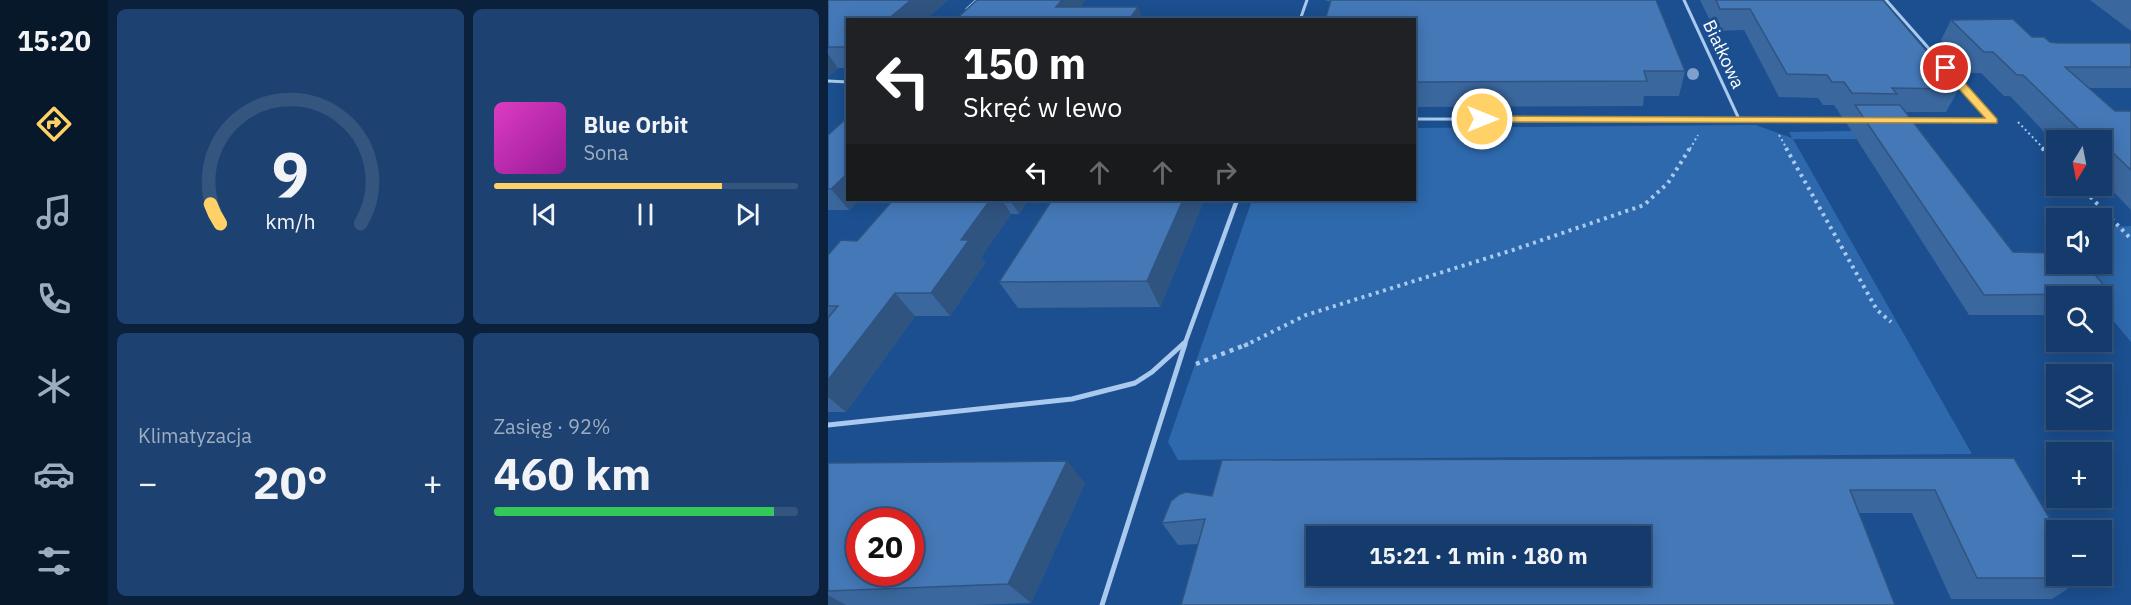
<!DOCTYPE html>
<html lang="pl">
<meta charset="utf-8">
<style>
:root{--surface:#143b6b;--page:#1d4271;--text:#f1f3f6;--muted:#9dadc1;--line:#33557e;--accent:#ffd166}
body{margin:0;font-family:"IBM Plex Sans",sans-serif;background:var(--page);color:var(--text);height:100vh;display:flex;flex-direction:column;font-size:22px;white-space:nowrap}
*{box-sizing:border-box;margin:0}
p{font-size:20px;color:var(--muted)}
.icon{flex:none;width:33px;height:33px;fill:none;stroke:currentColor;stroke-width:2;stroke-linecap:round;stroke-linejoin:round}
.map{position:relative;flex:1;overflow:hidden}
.details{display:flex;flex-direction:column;gap:9px;padding:9px;background:#0b203b;width:720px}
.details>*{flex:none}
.hud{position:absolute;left:18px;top:18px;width:570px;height:183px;border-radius:0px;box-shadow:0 3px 15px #0003,0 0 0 2px var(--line);background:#202124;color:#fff;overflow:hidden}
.needle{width:39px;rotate:190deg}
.controls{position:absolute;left:1218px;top:130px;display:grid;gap:12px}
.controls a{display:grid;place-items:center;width:66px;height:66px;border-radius:0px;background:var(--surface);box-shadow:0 3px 15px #0003,0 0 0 2px var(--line);font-size:30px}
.speed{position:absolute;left:18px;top:508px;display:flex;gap:12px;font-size:30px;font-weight:700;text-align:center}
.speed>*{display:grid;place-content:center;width:78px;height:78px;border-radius:50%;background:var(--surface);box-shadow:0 3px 15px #0003,0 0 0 2px var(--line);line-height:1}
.speed .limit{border:9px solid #d22;background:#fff;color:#111}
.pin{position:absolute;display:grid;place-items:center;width:51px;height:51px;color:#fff;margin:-26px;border:3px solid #fff;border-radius:50%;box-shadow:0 2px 6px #0007}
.me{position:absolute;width:66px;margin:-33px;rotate:90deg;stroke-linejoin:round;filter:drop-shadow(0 0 4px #0008)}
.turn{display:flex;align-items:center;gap:21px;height:126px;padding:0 18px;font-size:27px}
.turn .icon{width:78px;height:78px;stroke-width:2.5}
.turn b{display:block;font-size:42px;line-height:51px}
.lanes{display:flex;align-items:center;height:57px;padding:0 18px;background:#0003;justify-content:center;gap:30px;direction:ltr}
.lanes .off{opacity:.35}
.big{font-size:45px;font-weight:700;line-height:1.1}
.details .widget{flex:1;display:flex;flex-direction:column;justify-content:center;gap:9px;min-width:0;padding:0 21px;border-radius:9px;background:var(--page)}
.details .dial{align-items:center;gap:0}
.dial svg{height:156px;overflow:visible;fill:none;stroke:var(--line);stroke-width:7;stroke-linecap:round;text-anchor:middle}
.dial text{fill:var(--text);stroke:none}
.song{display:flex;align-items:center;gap:18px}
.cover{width:72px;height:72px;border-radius:9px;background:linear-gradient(135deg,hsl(310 70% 55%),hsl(300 70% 35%))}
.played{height:6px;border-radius:3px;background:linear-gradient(90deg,var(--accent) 75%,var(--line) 75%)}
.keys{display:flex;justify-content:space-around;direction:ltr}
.heat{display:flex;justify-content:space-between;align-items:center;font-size:33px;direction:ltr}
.charge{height:9px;border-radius:4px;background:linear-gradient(90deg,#34c759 92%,var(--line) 0)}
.details .tiles{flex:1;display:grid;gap:9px;grid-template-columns:repeat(2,1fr)}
.trip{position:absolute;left:478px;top:526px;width:345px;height:60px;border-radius:0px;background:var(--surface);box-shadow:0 3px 15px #0003,0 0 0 2px var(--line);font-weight:700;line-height:60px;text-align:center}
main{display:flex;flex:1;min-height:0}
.menu{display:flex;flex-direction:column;width:108px;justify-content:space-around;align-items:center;background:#08182b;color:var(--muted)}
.menu .icon{width:42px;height:42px}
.menu .selected{color:var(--accent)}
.menu b{font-size:27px;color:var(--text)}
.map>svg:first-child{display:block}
.green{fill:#2e69ad}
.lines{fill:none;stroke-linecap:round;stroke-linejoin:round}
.path-far2{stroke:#a9c9ee;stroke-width:2;stroke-dasharray:2 3;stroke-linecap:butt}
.path-far1{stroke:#a9c9ee;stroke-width:4;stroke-dasharray:3 4.5;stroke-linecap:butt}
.path{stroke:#a9c9ee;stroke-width:4.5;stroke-dasharray:4 5;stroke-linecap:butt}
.service-far2{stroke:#a9c9ee;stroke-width:3}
.service-far1{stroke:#a9c9ee;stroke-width:4.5}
.service{stroke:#a9c9ee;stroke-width:5}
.tree{fill:#7ea0ca}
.wall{fill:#3a679d}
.shaded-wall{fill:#305480}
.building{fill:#4478b7;stroke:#305480;stroke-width:1.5;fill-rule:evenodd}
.route{fill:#ffd166;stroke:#a68842;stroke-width:1.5}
.labels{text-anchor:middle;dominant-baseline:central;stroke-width:6;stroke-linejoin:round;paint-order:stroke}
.far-street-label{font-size:18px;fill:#fff;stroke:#1b4f8f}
</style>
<main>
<nav class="menu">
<b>15:20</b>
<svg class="icon selected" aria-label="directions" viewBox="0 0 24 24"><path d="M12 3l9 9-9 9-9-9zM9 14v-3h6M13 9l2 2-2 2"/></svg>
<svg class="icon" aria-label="music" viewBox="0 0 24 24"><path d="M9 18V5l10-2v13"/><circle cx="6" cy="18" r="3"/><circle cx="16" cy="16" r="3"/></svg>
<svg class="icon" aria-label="phone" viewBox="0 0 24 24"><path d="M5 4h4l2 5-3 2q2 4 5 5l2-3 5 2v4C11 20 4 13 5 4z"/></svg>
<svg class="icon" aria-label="climate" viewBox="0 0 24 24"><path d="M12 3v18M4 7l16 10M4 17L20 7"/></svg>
<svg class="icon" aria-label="car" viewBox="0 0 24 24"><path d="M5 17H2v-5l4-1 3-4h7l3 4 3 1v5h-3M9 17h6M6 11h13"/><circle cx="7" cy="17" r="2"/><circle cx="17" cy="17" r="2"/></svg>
<svg class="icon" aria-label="filters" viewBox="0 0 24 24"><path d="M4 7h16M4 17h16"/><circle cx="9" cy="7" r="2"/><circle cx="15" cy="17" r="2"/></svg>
</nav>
<section class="details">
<div class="tiles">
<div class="widget dial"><svg viewBox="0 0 100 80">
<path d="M14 69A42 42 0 1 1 86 69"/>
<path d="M14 69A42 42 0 0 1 9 59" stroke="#ffd166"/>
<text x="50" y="56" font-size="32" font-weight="700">9</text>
<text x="50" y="72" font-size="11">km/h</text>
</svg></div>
<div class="widget">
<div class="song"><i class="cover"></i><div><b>Blue Orbit</b><p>Sona</p></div></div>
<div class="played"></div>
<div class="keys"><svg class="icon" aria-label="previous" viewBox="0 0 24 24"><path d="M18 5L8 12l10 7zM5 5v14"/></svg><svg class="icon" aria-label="pause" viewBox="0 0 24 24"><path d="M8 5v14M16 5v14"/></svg><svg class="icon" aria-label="next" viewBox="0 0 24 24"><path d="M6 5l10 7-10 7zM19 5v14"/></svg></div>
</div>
<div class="widget"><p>Klimatyzacja</p>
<div class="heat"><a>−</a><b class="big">20°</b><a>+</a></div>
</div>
<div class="widget"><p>Zasięg · 92%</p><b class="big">460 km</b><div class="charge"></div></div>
</div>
</section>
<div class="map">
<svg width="1303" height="605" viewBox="0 0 1303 605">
<rect width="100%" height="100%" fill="#1b4f8f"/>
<g class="green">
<polygon points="928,125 964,138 961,132 1024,131 1028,136 1028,139 965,139 1144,454 350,460 340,442 424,200 586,200 587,128"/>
<polygon points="1303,226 1303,342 1274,307 1274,297 1237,264 1274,264 1274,227"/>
</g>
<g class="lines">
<g class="path-far2">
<polyline points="1190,122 1216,149"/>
<polyline points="951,135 959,149"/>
<polyline points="862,149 870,135"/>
</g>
<g class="path-far1">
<polyline points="958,148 1049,310 1063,322"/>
<polyline points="1214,148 1228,162"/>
<polyline points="1252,186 1303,239"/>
<polyline points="416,346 478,315 685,250 816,205 840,183 862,148"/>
</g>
<polyline class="path" points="368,364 420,344"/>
<g class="service-far2">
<polyline points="856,0 911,119"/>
<polyline points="1058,0 1165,121"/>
<polyline points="139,9 149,0"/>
<polyline points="472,20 479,0"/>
<polyline points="0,81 20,82"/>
<polyline points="586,119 1024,120"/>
<polyline points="1081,120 1165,121"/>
</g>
<g class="service-far1">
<polyline points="353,346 357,342"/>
<polyline points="356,346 409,200"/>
</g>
<g class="service">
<polyline points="0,425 244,399 307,383 324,372 355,344"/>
<polyline points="274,605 357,344"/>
</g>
</g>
<circle class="tree" cx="865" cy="74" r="6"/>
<g class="wall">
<polygon points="0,0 120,0 97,20 20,20 20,68 10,68 0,77"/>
<polygon points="497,0 828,0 857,71 851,96 816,96 815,106 590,107 589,96 586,96 586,20 502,2"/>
<polygon points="872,0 1055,0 1131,89 1118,112 1078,112 1185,252 1283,294 1274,305 1274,297 1228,297 1228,315 1141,315 1019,124 1022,117 1014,117 1006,105 995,105 990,98 951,97 916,30 887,31"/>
<polygon points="1262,0 1303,0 1303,31"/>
<polygon points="1123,20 1204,37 1222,42 1230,43 1303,43 1303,88 1261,88 1287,111 1303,111 1303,210 1274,180 1274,141 1228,141 1228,144 1182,96 1176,96 1153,73 1144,73 1113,40"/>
<polygon points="0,135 20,200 31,200 21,210 0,210"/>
<polygon points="65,200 200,200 191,214 183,214 153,257 157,263 122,316 87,316 18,412 0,412 0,255 29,241"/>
<polygon points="376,200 332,307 190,308 171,282"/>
<polygon points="1186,458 1256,578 1224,599 1123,599 1084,513 1031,513 350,545 334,523 384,496"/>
<polygon points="0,463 257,483 203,603 147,605 0,605"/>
</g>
<g class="shaded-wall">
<polygon points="83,0 120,0 97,20 59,20"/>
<polygon points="234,0 258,0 241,20 228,7"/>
<polygon points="310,7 315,20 301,20"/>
<polygon points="0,54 10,68 0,77"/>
<polygon points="20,173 20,200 31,200 21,210 3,189"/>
<polygon points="162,200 174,200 183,214 153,257 157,263 122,316 103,293 133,240"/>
<polygon points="182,200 200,200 191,214"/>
<polygon points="355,200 376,200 332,307 319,281"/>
<polygon points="67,293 87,316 18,412 0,397 0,380"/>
<polygon points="239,461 257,483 203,603 180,584"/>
<polygon points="0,595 18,605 0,605"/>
</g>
<g class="building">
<polygon points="0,0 83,0 59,20 20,20 20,47 0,47"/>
<polygon points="149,0 234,0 228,7 310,7 301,20 127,20"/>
<polygon points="503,0 828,0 857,71 816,71 819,81 588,82 589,71 586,71 586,20 497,20"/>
<polygon points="888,0 1055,0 1131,89 1064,88 1069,94 1024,93 1016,82 1004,82 999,75 959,74 922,9 892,9"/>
<polygon points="1185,19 1204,37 1216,37 1222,42 1230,43 1303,43 1303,67 1237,67 1287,111 1303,111 1303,170 1282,150 1274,150 1274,141 1263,141 1195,75 1189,75 1165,52 1156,52 1123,20"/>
<polygon points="1027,105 1072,105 1185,252 1228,253 1228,264 1258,264 1283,294 1156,295"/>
<polygon points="20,117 20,173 3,189 0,189 0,135"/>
<polygon points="65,200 162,200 133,240 141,240 103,293 67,293 0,380 0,318 10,306 0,306 0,255 13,240 29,241"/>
<polygon points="224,200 355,200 319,281 171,282"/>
<path d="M1186,458L1229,531L1228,576H1255L1256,578H1149L1107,490H1022L1067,605H353L377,519L334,523L343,501L352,494L358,492L384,496L394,460ZM489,537H813V576H489Z"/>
<path d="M239,461L180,584L0,591V463ZM32,522H82V573H32Z"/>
</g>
<polygon class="route" points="1114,65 1121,65 1169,119 1169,123 654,122 649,119 654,116 1157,118 1114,70"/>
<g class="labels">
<g class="far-street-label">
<text transform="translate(896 54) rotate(65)">Białkowa</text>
</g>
</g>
</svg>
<div class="controls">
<a><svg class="needle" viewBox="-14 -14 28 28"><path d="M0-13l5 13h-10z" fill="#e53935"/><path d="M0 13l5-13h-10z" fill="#9dadc1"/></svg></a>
<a><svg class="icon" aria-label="sound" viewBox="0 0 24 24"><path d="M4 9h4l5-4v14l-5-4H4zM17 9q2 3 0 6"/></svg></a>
<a><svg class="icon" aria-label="search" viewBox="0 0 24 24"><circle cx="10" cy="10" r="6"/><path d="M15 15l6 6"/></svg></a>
<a><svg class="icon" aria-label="layers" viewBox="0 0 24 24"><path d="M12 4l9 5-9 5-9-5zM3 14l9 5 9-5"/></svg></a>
<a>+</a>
<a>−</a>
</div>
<div class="speed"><div class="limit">20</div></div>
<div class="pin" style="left:1118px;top:68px;background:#d93025"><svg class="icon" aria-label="arrive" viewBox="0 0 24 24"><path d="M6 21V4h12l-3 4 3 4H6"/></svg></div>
<svg class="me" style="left:654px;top:119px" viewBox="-20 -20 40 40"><circle r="17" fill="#ffd166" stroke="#fff" stroke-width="3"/><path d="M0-11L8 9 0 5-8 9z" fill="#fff"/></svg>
<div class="trip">15:21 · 1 min · 180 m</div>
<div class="hud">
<div class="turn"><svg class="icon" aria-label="left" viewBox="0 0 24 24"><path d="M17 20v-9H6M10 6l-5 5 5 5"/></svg><div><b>150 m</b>Skręć w lewo</div></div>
<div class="lanes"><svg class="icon" aria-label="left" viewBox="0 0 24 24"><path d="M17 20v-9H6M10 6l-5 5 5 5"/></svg><svg class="icon off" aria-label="ahead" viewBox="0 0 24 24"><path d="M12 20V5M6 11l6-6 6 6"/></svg><svg class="icon off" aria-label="ahead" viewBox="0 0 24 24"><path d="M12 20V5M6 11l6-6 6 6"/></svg><svg class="icon off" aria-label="right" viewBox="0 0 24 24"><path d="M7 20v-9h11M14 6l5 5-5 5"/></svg></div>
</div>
</div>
</main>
